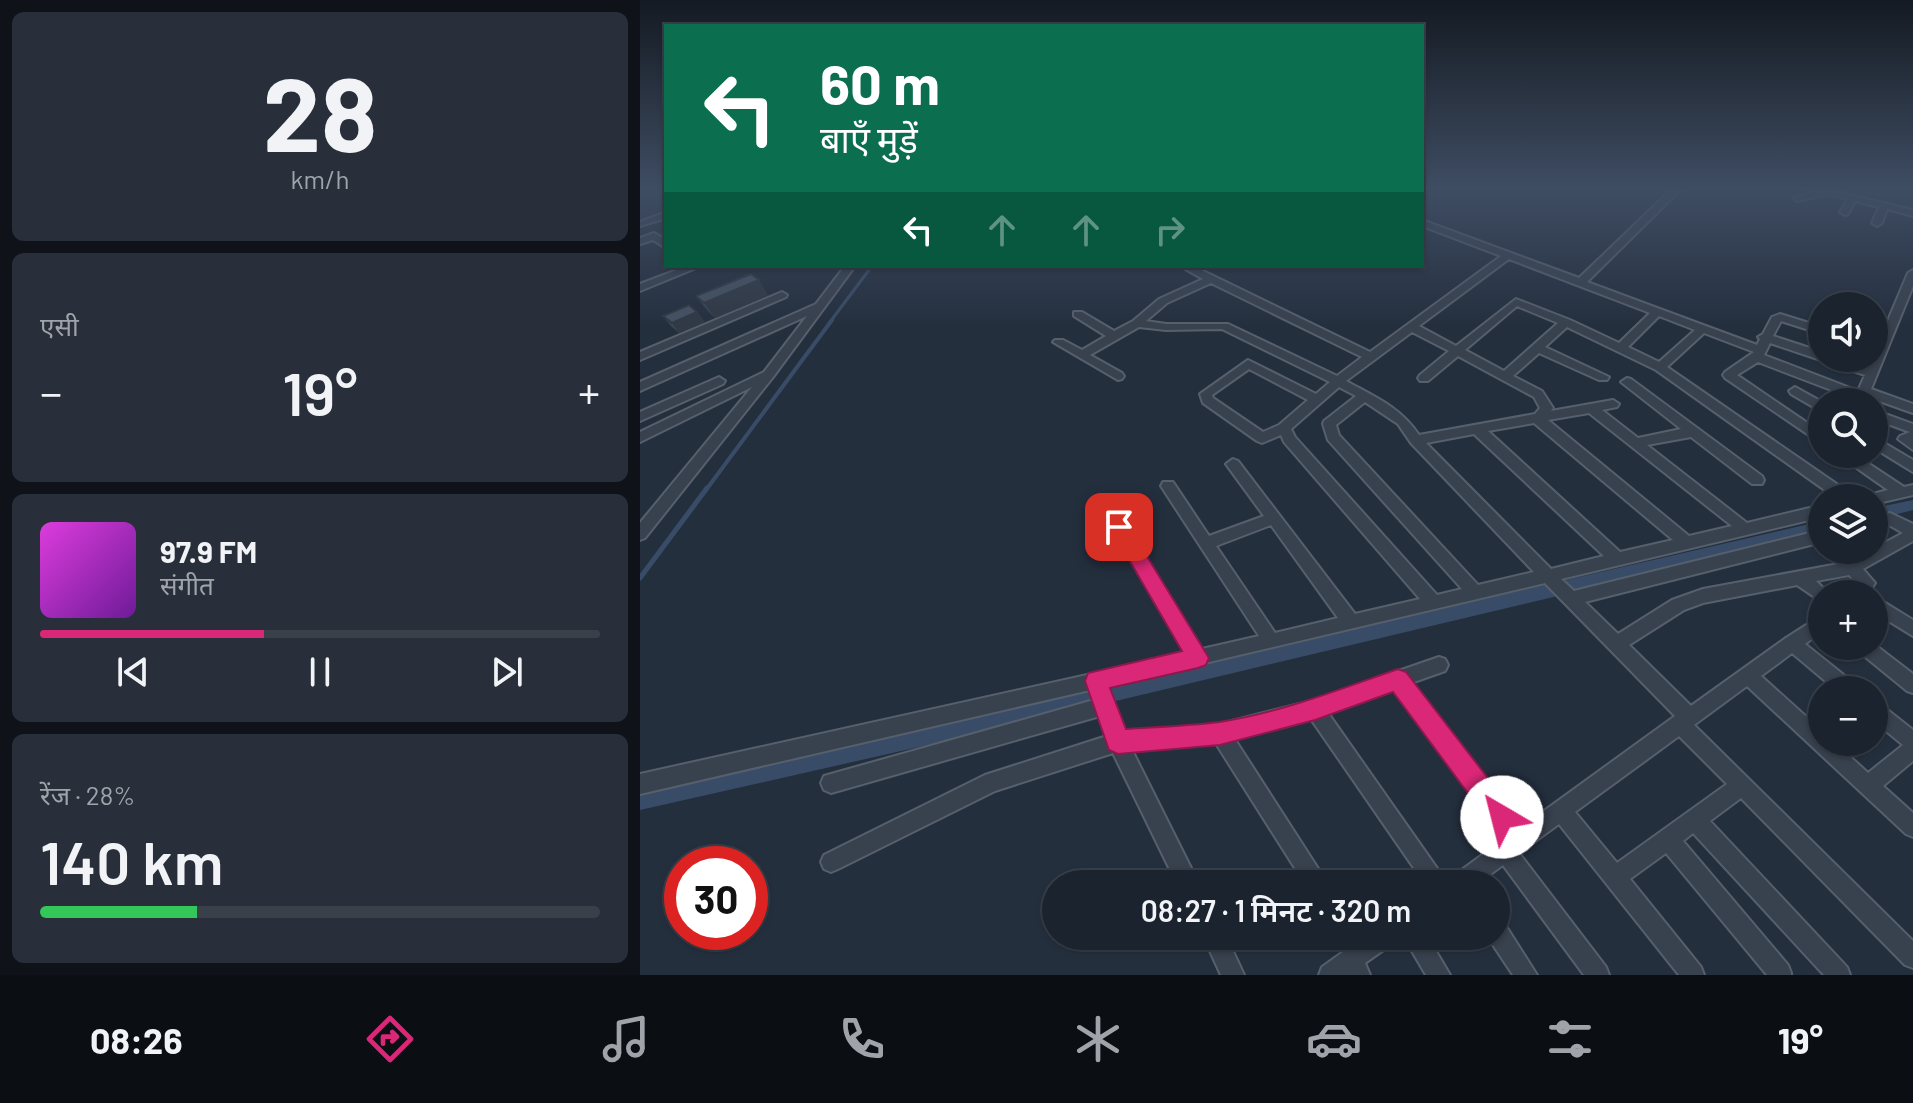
<!DOCTYPE html>
<html lang="hi">
<meta charset="utf-8">
<style>
:root{--surface:#1b232e;--page:#282f3a;--text:#f1f3f6;--muted:#a0a4aa;--line:#39404a;--accent:#db2777}
body{margin:0;font-family:Barlow,"Noto Sans Devanagari",sans-serif;background:var(--page);color:var(--text);height:100vh;display:flex;flex-direction:column;font-size:30px;white-space:nowrap}
*{box-sizing:border-box;margin:0}
p{font-size:26px;color:var(--muted)}
.icon{flex:none;width:44px;height:44px;fill:none;stroke:currentColor;stroke-width:2;stroke-linecap:round;stroke-linejoin:round}
.map{position:relative;flex:1;overflow:hidden}
.side{display:flex;flex-direction:column;gap:12px;padding:12px;background:#0f1319;width:640px}
.side>*{flex:none}
.guide{position:absolute;left:24px;top:24px;width:760px;height:244px;border-radius:0px;box-shadow:0 2px 6px #0004,0 0 0 2px var(--line);background:#0b6e4f;color:#fff;overflow:hidden}
.tools{position:absolute;left:1168px;top:292px;display:grid;gap:16px}
.tools a{display:grid;place-items:center;width:80px;height:80px;border-radius:50%;background:var(--surface);box-shadow:0 2px 6px #0004,0 0 0 2px var(--line);font-size:40px}
.speed{position:absolute;left:24px;top:846px;display:flex;gap:16px;font-size:40px;font-weight:700;text-align:center}
.speed>*{display:grid;place-content:center;width:104px;height:104px;border-radius:50%;background:var(--surface);box-shadow:0 2px 6px #0004,0 0 0 2px var(--line);line-height:1}
.speed .limit{border:12px solid #d22;background:#fff;color:#111}
.pin{position:absolute;display:grid;place-items:center;width:68px;height:68px;color:#fff;margin:-34px;border-radius:16px;box-shadow:0 4px 12px #0006}
.me{position:absolute;width:88px;margin:-44px;rotate:323deg;stroke-linejoin:round;filter:drop-shadow(0 0 6px #0008)}
.turn{display:flex;align-items:center;gap:28px;height:168px;padding:0 24px;font-size:36px}
.turn .icon{width:104px;height:104px;stroke-width:2.5}
.turn b{display:block;font-size:56px;line-height:68px}
.lanes{display:flex;align-items:center;height:76px;padding:0 24px;background:#0003;justify-content:center;gap:40px;direction:ltr}
.lanes .off{opacity:.35}
.big{font-size:60px;font-weight:600;line-height:1.1}
.side .tile{flex:1;display:flex;flex-direction:column;justify-content:center;gap:12px;min-width:0;padding:0 28px;border-radius:12px;background:var(--page)}
.side .dial{align-items:center;gap:0}
.dial b{font-size:104px;line-height:1}
.song{display:flex;align-items:center;gap:24px}
.cover{width:96px;height:96px;border-radius:12px;background:linear-gradient(135deg,hsl(300 70% 55%),hsl(280 70% 35%))}
.played{height:8px;border-radius:4px;background:linear-gradient(90deg,var(--accent) 40%,var(--line) 40%)}
.keys{display:flex;justify-content:space-around;direction:ltr}
.heat{display:flex;justify-content:space-between;align-items:center;font-size:44px;direction:ltr}
.charge{height:12px;border-radius:6px;background:linear-gradient(90deg,#34c759 28%,var(--line) 0)}
.trip{position:absolute;left:402px;top:870px;width:468px;height:80px;border-radius:40px;background:var(--surface);box-shadow:0 2px 6px #0004,0 0 0 2px var(--line);font-weight:600;line-height:80px;text-align:center}
.menu{display:flex;height:128px;justify-content:space-around;align-items:center;background:#0b0e12;color:var(--muted)}
.menu .icon{width:56px;height:56px}
.menu .on{color:var(--accent)}
.menu b{font-size:36px;color:var(--text)}
main{display:flex;flex:1;min-height:0}
.map>svg:first-child{display:block}
.lines{fill:none;stroke-linecap:round;stroke-linejoin:round}
.stream-far2{stroke:#394c67;stroke-width:3}
.stream-far1{stroke:#394c67;stroke-width:4}
.stream{stroke:#394c67;stroke-width:5}
.canal{fill:#394c67;fill-rule:evenodd}
.minor-casing{stroke:#565f6c;stroke-width:4}
.minor{fill:#38414e;fill-rule:evenodd}
.wall{fill:#3b4654}
.shaded-wall{fill:#303945}
.building{fill:#455162;stroke:#303945;stroke-width:2}
.route{fill:#db2777;stroke:#8e194d;stroke-width:2}
</style>
<main>
<section class="side">
<div class="tile dial"><b>28</b><p>km/h</p></div>
<div class="tile"><p>एसी</p>
<div class="heat"><a>−</a><b class="big">19°</b><a>+</a></div>
</div>
<div class="tile">
<div class="song"><i class="cover"></i><div><b>97.9 FM</b><p>संगीत</p></div></div>
<div class="played"></div>
<div class="keys"><svg class="icon" aria-label="previous" viewBox="0 0 24 24"><path d="M18 5L8 12l10 7zM5 5v14"/></svg><svg class="icon" aria-label="pause" viewBox="0 0 24 24"><path d="M8 5v14M16 5v14"/></svg><svg class="icon" aria-label="next" viewBox="0 0 24 24"><path d="M6 5l10 7-10 7zM19 5v14"/></svg></div>
</div>
<div class="tile"><p>रेंज · 28%</p><b class="big">140 km</b><div class="charge"></div></div>
</section>
<div class="map">
<svg width="1273" height="975" viewBox="0 0 1273 975">
<rect width="100%" height="100%" fill="#242f3e"/>
<g class="lines">
<polyline class="stream-far2" points="190,322 232,266"/>
<polyline class="stream-far1" points="66,490 192,320"/>
<polyline class="stream" points="0,578 67,488"/>
<g class="canal">
<polygon points="1273,500 1273,510 1234,520 1234,508"/>
<polygon points="1182,521 1182,533 354,730 0,810 0,790 354,712"/>
</g>
<g class="minor-casing">
<g id="minor">
<path d="M1032,189H1041L947,282L1117,345L1120,339L1118,337L1123,334L1132,317L1140,314L1182,327V334L1141,321L1133,336L1182,352V358H1199L1228,368L1268,273L1273,270V286L1231,389L1273,404V413L1228,397L1226,402H1214L1215,399L1118,362L1097,375L1182,433V444L1085,378L1083,375L1085,372L1114,352L1064,333L1027,367L1211,494L1213,498H1196L1016,370L927,327L905,347L969,377L967,380H959L899,353L873,376L902,391L913,408L911,411L973,400L979,404L977,407L962,410L998,438L1041,429L981,382L987,378L991,379L1122,476L1124,480L1122,484H1112L1051,437L1007,445L1107,523L1182,505V517L921,579L934,591L1182,530V542L945,602L978,634L1032,600L1063,589L1209,562L1263,533L1249,525L1234,529V517L1250,513L1273,524V541L1223,569L1235,583L1228,594H1211L1218,584L1209,575L1176,581L1189,594H1182V602L1157,585L1063,603L1044,610L989,645L1051,706L1146,638L1182,615V631L1165,644L1215,684L1218,690H1196L1152,653L1121,676L1182,731V742H1194L1228,773L1263,745L1234,721V701L1240,704L1273,730V761L1243,786L1273,813V837L1266,834L1107,686L1054,725L1273,941V968L1265,965L1101,798L1070,821L1207,967L1210,975H1184L1053,833L1043,841L1148,965L1151,973V975H1127L1026,853L990,879L1061,967L1064,975H1039L919,824L879,853L966,967L969,975H944L863,865L837,884H785L671,719L594,738L688,884H665L575,742L492,750L559,884H537L473,753L355,791L198,869L191,872L184,869L181,862L184,855L345,775L467,736L460,716L191,793L184,790L181,783L184,776L454,700L450,690L0,794V774L546,653L456,502L458,498H468L562,649L619,636L521,486L523,482H533L569,536L624,516L586,464L593,459L598,461L715,614L780,599L644,442L641,435L622,443L617,441L563,403L560,394L608,360L676,394L690,382L582,329L526,330L499,327L450,355L482,373L484,376L482,379L478,380L413,342L415,340H423L442,350L466,336L434,316V312H442L474,331L493,321L519,299L563,279L540,266H553L730,352L861,256L782,226V220L939,278ZM869,259L1010,313L979,343L930,320L876,299L816,346L779,326ZM571,283L722,357L697,376L588,324H526L506,321L527,303ZM877,306L918,323L864,371L825,350ZM1019,316L1055,330L1019,362L988,347ZM772,332L809,351L780,375L778,378L780,381H788L818,356L894,397L900,408L895,414L779,435C760,407 735,397 706,381ZM1130,343L1225,375L1218,391L1124,355ZM609,369L668,400L639,425L623,432L573,398L572,395ZM699,387L716,396L684,421L683,424L688,440L822,589L797,595L655,437L651,429ZM725,402L758,424L771,443L894,572L838,585L699,435L696,425ZM949,413L1092,526L1049,536L908,420ZM894,423L1033,540L980,552L848,431ZM834,434L964,556L911,569L786,443ZM631,525L698,618L635,633L576,546ZM905,583L1035,716L882,827L771,683L805,671L808,665L805,659L799,657L675,700L580,724L484,732L467,686ZM754,689L865,838L812,877L808,884L688,713ZM1039,736L1087,784L977,863L935,812Z"/>
<polygon points="1184,189 1273,210 1273,216 1247,209 1242,223 1237,226 1232,223 1239,207 1215,201 1208,214 1205,215 1200,212 1208,199 1187,194 1157,201 1153,198"/>
<polygon points="26,212 26,218 0,226 0,222"/>
<polygon points="14,233 26,240 26,248 13,240 0,244 0,238"/>
<polygon points="47,266 61,266 0,291 0,284"/>
<polygon points="205,266 215,266 133,377 5,538 0,540 0,523 112,387 0,442 0,432 124,372 167,316 0,391 0,382 176,304"/>
<polygon points="142,292 147,295 146,297 0,360 0,352"/>
<polygon points="79,377 85,381 83,384 0,421 0,412"/>
<polygon points="1155,387 1182,402 1182,412 1151,394 1149,391"/>
<polygon points="1234,410 1273,424 1273,450 1258,439 1260,436 1270,432 1234,419"/>
<polygon points="1234,437 1273,460 1273,472 1234,448"/>
<polygon points="1197,454 1214,454 1264,487 1273,485 1273,495 1234,504 1234,498 1227,498 1229,495 1248,490"/>
<polygon points="1234,596 1273,620 1273,636 1234,612"/>
<polygon points="1234,644 1273,674 1273,693 1267,691 1218,651 1216,646 1234,646"/>
<polygon points="856,920 864,923 897,975 873,975 847,936 856,936"/>
<polygon points="563,936 586,936 604,975 581,975"/>
<polygon points="700,936 755,936 752,944 725,963 730,975 679,975 682,967 707,949"/>
<polygon points="763,936 787,936 810,975 786,975"/>
</g>
</g>
<use href="#minor" class="minor"/>
</g>
<g class="wall">
<polygon points="128,295 75,318 67,310 56,296"/>
<polygon points="57,312 65,322 39,333 31,326 23,316"/>
</g>
<g class="shaded-wall">
<polygon points="119,280 128,295 75,318 64,303"/>
<polygon points="57,312 65,322 39,333 32,323"/>
</g>
<g class="building">
<polygon points="111,274 119,280 64,303 56,296"/>
<polygon points="49,305 57,312 32,323 23,316"/>
</g>
<linearGradient id="sky" x2="0" y2="1"><stop stop-color="#141a22"/><stop offset="0.58" stop-color="#3f4d63"/><stop offset="1" stop-color="#3f4d63" stop-opacity="0"/></linearGradient>
<rect width="1273" height="326" fill="url(#sky)"/>
<path class="route" d="M479,520L486,522L569,658L566,665L558,668L470,688L486,729C516,727 548,726 579,722C640,713 700,689 758,669L766,672L871,808L875,817L871,827L862,830L853,827L753,692L675,720L580,745L478,754L469,750L445,681L448,673L542,651L470,527L472,522Z"/>
</svg>
<div class="tools">
<a><svg class="icon" aria-label="sound" viewBox="0 0 24 24"><path d="M4 9h4l5-4v14l-5-4H4zM17 9q2 3 0 6"/></svg></a>
<a><svg class="icon" aria-label="search" viewBox="0 0 24 24"><circle cx="10" cy="10" r="6"/><path d="M15 15l6 6"/></svg></a>
<a><svg class="icon" aria-label="layers" viewBox="0 0 24 24"><path d="M12 4l9 5-9 5-9-5zM3 14l9 5 9-5"/></svg></a>
<a>+</a>
<a>−</a>
</div>
<div class="speed"><div class="limit">30</div></div>
<div class="pin" style="left:479px;top:527px;background:#d93025"><svg class="icon" aria-label="arrive" viewBox="0 0 24 24"><path d="M6 21V4h12l-3 4 3 4H6"/></svg></div>
<svg class="me" style="left:862px;top:817px" viewBox="-20 -20 40 40"><circle r="19" fill="#fff"/><path d="M0-13L10 11 0 6-10 11z" fill="#db2777"/></svg>
<div class="trip">08:27 · 1 मिनट · 320 m</div>
<div class="guide">
<div class="turn"><svg class="icon" aria-label="left" viewBox="0 0 24 24"><path d="M17 20v-9H6M10 6l-5 5 5 5"/></svg><div><b>60 m</b>बाएँ मुड़ें</div></div>
<div class="lanes"><svg class="icon" aria-label="left" viewBox="0 0 24 24"><path d="M17 20v-9H6M10 6l-5 5 5 5"/></svg><svg class="icon off" aria-label="ahead" viewBox="0 0 24 24"><path d="M12 20V5M6 11l6-6 6 6"/></svg><svg class="icon off" aria-label="ahead" viewBox="0 0 24 24"><path d="M12 20V5M6 11l6-6 6 6"/></svg><svg class="icon off" aria-label="right" viewBox="0 0 24 24"><path d="M7 20v-9h11M14 6l5 5-5 5"/></svg></div>
</div>
</div>
</main>
<nav class="menu">
<b>08:26</b>
<svg class="icon on" aria-label="directions" viewBox="0 0 24 24"><path d="M12 3l9 9-9 9-9-9zM9 14v-3h6M13 9l2 2-2 2"/></svg>
<svg class="icon" aria-label="music" viewBox="0 0 24 24"><path d="M9 18V5l10-2v13"/><circle cx="6" cy="18" r="3"/><circle cx="16" cy="16" r="3"/></svg>
<svg class="icon" aria-label="phone" viewBox="0 0 24 24"><path d="M5 4h4l2 5-3 2q2 4 5 5l2-3 5 2v4C11 20 4 13 5 4z"/></svg>
<svg class="icon" aria-label="climate" viewBox="0 0 24 24"><path d="M12 3v18M4 7l16 10M4 17L20 7"/></svg>
<svg class="icon" aria-label="car" viewBox="0 0 24 24"><path d="M5 17H2v-5l4-1 3-4h7l3 4 3 1v5h-3M9 17h6M6 11h13"/><circle cx="7" cy="17" r="2"/><circle cx="17" cy="17" r="2"/></svg>
<svg class="icon" aria-label="filters" viewBox="0 0 24 24"><path d="M4 7h16M4 17h16"/><circle cx="9" cy="7" r="2"/><circle cx="15" cy="17" r="2"/></svg>
<b>19°</b>
</nav>
